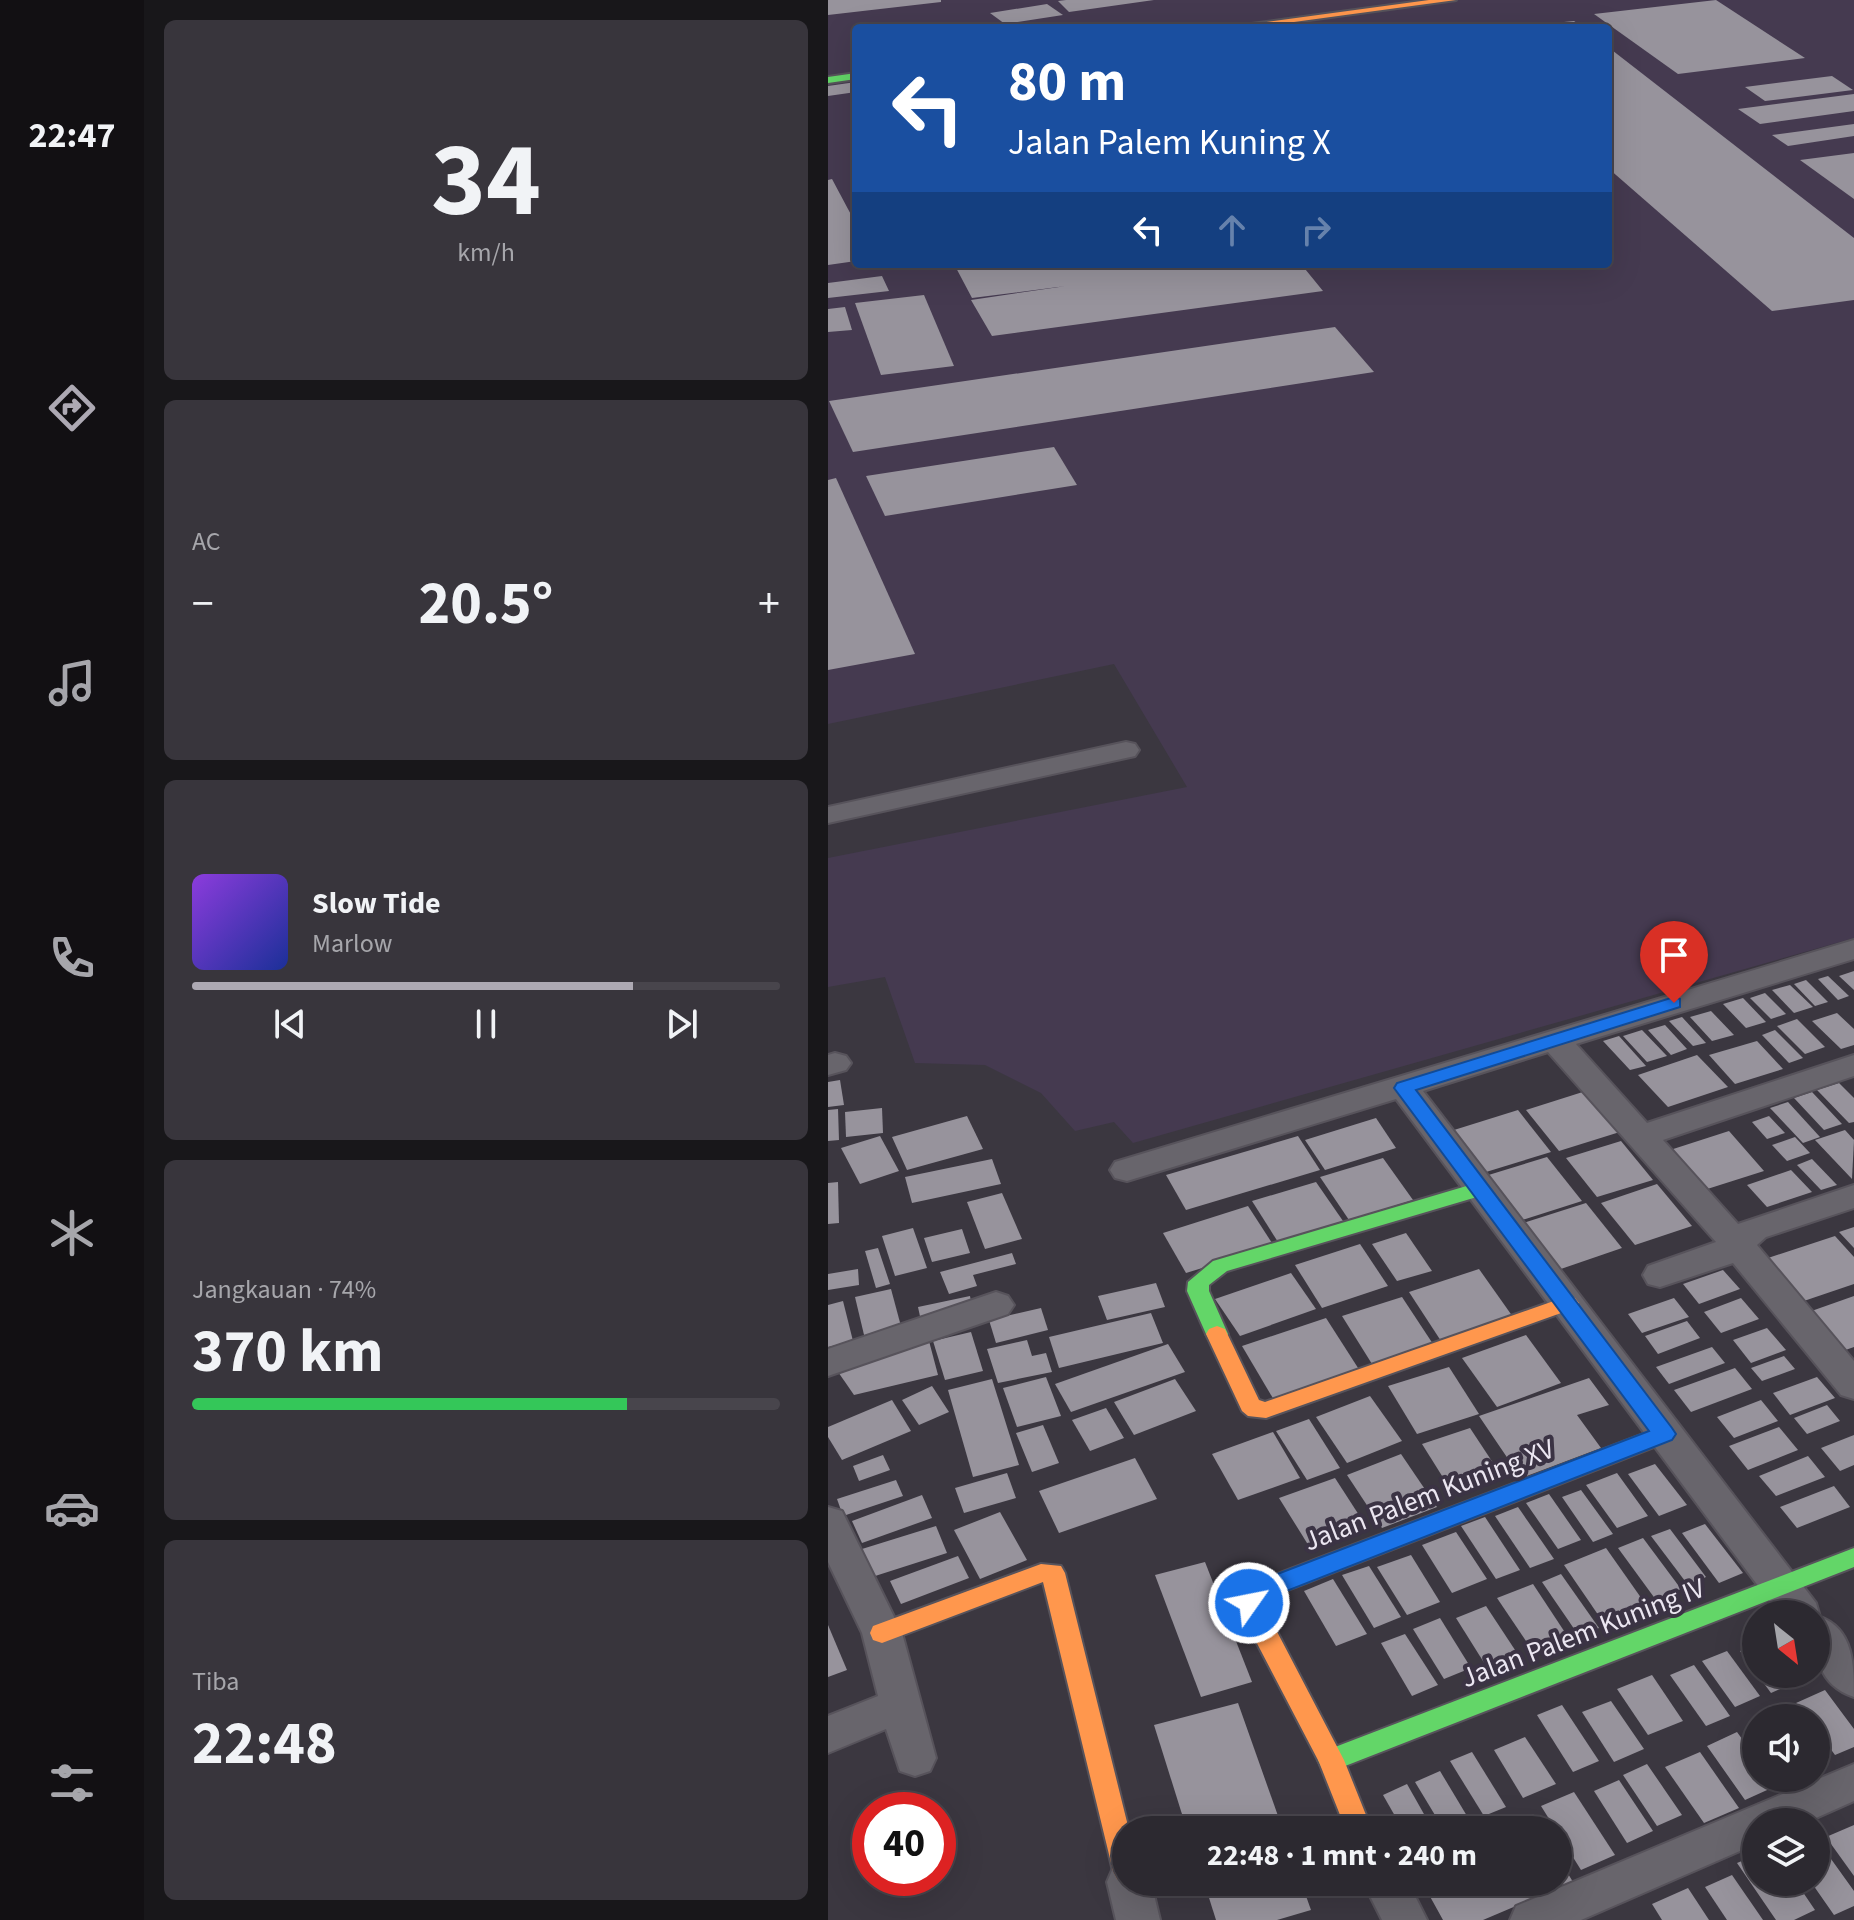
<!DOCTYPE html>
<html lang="id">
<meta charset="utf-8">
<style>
:root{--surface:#2c2930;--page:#38353c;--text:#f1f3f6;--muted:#a6a6ab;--line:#48454c;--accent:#ada9b3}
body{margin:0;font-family:"Source Sans 3",sans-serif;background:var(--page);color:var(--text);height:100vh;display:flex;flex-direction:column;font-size:30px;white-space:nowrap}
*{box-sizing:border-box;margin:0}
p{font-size:26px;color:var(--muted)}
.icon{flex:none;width:44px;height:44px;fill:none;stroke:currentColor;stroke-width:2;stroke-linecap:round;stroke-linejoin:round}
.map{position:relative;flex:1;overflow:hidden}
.sheet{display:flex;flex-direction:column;gap:20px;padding:20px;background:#18171a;width:684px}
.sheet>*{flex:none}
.banner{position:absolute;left:24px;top:24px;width:760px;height:244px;border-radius:8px;box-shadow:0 8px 32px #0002,0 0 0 2px var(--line);background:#1a4fa0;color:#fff;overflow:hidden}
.needle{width:52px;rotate:150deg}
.tools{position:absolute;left:914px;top:1600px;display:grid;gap:16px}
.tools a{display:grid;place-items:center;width:88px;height:88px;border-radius:50%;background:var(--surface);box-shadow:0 8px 32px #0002,0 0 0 2px var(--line);font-size:40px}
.speed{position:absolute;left:24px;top:1792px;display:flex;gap:16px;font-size:40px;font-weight:700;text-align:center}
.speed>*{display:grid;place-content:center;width:104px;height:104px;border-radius:50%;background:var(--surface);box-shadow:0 8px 32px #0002,0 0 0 2px var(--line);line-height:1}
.speed .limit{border:12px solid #d22;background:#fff;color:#111}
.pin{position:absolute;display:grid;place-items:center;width:68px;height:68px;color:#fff;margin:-82px -34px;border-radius:50% 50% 50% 0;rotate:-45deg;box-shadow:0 0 8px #0007}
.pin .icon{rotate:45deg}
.me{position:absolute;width:88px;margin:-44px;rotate:57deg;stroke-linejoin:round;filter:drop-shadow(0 0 6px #0008)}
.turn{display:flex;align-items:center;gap:28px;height:168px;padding:0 24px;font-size:36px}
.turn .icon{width:104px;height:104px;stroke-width:2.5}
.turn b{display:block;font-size:56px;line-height:68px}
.lanes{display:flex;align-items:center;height:76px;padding:0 24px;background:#0003;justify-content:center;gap:40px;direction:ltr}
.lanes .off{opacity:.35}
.big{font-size:60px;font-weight:700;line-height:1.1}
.sheet .tile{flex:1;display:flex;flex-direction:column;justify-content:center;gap:12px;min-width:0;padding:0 28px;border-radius:12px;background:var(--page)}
.sheet .dial{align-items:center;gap:0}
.dial b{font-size:104px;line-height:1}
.song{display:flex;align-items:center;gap:24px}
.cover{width:96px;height:96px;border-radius:12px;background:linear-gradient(135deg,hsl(270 70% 55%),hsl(230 70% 35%))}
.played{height:8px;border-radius:4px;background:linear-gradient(90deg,var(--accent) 75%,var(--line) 75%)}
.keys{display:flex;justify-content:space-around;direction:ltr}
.heat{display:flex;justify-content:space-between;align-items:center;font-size:44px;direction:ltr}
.charge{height:12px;border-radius:6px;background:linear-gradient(90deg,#34c759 74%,var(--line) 0)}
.trip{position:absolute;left:284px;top:1816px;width:460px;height:80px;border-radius:40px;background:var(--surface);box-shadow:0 8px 32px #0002,0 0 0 2px var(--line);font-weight:700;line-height:80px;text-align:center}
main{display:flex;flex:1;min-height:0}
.dock{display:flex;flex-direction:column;width:144px;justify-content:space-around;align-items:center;background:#121013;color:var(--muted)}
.dock .icon{width:56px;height:56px}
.dock .on{color:var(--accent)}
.dock b{font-size:36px;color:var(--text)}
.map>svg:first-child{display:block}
.built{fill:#453a50;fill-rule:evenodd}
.building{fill:#97939c}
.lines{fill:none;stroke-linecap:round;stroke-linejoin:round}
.street-casing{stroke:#57535b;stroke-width:4}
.fast-casing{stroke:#57535b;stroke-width:4}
.slow-casing{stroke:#57535b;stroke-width:4}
.street{fill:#68656c;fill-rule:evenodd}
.fast{fill:#63d668;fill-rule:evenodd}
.slow{fill:#ff974d;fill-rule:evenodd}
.route{fill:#1a73e8;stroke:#114b97;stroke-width:2}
.labels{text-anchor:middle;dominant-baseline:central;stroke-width:8;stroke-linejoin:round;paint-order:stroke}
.near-street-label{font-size:28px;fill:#ebe6f1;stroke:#3b3344}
</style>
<main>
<nav class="dock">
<b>22:47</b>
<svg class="icon on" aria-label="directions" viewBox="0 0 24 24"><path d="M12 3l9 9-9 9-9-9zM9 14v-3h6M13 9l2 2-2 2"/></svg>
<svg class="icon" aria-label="music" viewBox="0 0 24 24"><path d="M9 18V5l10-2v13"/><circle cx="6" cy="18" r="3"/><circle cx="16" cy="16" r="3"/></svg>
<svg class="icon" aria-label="phone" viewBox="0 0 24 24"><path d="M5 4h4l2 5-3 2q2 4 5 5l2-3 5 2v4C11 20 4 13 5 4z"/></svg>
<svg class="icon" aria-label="climate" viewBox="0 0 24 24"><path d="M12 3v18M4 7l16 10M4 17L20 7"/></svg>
<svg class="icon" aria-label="car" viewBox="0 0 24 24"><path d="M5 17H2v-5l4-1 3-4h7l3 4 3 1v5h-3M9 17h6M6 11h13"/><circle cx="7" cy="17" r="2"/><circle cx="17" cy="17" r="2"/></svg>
<svg class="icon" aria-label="filters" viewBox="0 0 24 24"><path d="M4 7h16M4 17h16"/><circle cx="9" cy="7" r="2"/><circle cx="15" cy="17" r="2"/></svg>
</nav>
<section class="sheet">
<div class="tile dial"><b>34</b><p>km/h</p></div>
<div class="tile"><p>AC</p>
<div class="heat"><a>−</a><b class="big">20.5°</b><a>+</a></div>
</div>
<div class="tile">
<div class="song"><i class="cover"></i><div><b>Slow Tide</b><p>Marlow</p></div></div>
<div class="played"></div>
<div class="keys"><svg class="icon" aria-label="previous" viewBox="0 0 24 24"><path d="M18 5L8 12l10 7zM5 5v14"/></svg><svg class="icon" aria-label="pause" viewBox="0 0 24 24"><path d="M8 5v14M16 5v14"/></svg><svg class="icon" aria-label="next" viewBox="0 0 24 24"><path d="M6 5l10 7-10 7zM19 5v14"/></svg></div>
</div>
<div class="tile"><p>Jangkauan · 74%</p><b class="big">370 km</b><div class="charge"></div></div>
<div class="tile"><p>Tiba</p><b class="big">22:48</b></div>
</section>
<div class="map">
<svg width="1026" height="1920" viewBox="0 0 1026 1920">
<rect width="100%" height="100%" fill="#3b3740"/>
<path class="built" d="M0,0H1026V938L305,1143L286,1122L247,1131L213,1093L157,1065L87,1063L57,977L0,987V858L359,787L286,664L0,724ZM28,28H780V264H28Z"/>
<g class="building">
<polygon points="0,0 113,0 113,2 0,15"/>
<polygon points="326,0 241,12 230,1 238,0"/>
<polygon points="888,0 977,58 850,74 766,14"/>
<polygon points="219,4 235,15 177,24 162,13"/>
<polygon points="746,21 756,28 695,28 695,26"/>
<polygon points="780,47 1026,238 1026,300 944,311 780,168"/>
<polygon points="1004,76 1025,90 937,101 917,87"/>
<polygon points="28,82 28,92 0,96 0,86"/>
<polygon points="1026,94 1026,111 932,124 910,109"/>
<polygon points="1026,124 1026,136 960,146 944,135"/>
<polygon points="1026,153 1026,199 972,160"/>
<polygon points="4,179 28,224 28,261 0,265 0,180"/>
<polygon points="126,264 473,264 495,291 164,336 143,300 238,286 144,298"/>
<polygon points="54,276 61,291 0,298 0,283"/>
<polygon points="96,295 126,366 53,375 27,303"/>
<polygon points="17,307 24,330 0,332 0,309"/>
<polygon points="507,327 546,372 25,452 1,401"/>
<polygon points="226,447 249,485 57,516 38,476"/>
<polygon points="8,478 87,654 0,670 0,480"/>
<polygon points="1026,971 1026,990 1011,976"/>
<polygon points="1000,976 1021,996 1010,1000 990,979"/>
<polygon points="978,980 1000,1002 987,1006 966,984"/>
<polygon points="962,985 985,1007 966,1013 944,990"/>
<polygon points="937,993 958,1014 943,1019 922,998"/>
<polygon points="915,998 938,1022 918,1028 895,1004"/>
<polygon points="883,1011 906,1035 884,1041 862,1017"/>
<polygon points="1009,1013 1026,1029 1026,1045 1013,1049 984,1021"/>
<polygon points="854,1017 878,1043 865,1046 841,1021"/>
<polygon points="969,1019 997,1047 977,1054 949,1026"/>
<polygon points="837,1025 859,1049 843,1055 820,1030"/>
<polygon points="814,1030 839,1056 819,1062 795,1036"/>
<polygon points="947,1030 975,1058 961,1063 934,1035"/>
<polygon points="791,1036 818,1066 802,1070 775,1041"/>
<polygon points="929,1041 955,1069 907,1084 881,1055"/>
<polygon points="869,1055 900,1087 840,1107 810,1075"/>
<polygon points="12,1080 16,1105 0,1107 0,1082"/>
<polygon points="1011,1083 1026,1098 1026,1122 1021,1123 989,1090"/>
<polygon points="761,1090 795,1131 731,1151 698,1110"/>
<polygon points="984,1092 1014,1124 996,1130 966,1098"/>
<polygon points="960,1102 992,1137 975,1143 942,1108"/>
<polygon points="54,1108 55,1133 18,1137 17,1112"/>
<polygon points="10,1109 11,1140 0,1141 0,1110"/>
<polygon points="690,1110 723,1152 658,1172 626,1130"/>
<polygon points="139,1116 155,1149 79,1170 64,1137"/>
<polygon points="941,1116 957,1133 939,1139 924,1122"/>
<polygon points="548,1118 568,1148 497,1170 477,1140"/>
<polygon points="1017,1130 1026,1140 1024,1179 987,1140"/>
<polygon points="901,1131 936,1171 873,1191 839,1151"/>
<polygon points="52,1136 71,1171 32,1184 13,1148"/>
<polygon points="470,1136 492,1170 358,1210 338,1175"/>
<polygon points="967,1137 982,1153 959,1161 944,1145"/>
<polygon points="793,1141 825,1180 769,1197 738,1158"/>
<polygon points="719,1157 754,1201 688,1222 654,1177"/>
<polygon points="555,1158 585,1200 521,1220 492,1177"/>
<polygon points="164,1159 173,1184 84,1203 77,1177"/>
<polygon points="984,1159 1009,1185 993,1190 969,1165"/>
<polygon points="963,1170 984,1192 939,1207 919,1185"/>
<polygon points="10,1182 11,1223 0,1224 0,1183"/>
<polygon points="488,1182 515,1221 450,1242 424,1201"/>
<polygon points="829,1184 864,1226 807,1245 773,1203"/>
<polygon points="174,1193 194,1239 157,1249 139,1202"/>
<polygon points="758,1203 794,1248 727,1271 692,1224"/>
<polygon points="420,1206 446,1246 358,1273 335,1233"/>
<polygon points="1026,1227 1026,1248 1011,1232"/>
<polygon points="85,1228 99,1268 67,1276 54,1236"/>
<polygon points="134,1229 142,1253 104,1262 96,1238"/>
<polygon points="578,1233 604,1271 569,1281 544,1244"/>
<polygon points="1007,1236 1026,1257 1026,1284 967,1304 931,1261"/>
<polygon points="532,1244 560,1286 494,1308 467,1265"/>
<polygon points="50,1248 62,1284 48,1288 37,1251"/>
<polygon points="184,1253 188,1264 145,1275 149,1286 121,1294 112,1272"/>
<polygon points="30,1269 31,1285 0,1290 0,1274"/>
<polygon points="651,1269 685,1317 613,1341 581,1292"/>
<polygon points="895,1270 912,1289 871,1304 855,1284"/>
<polygon points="463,1273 488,1309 412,1336 387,1299"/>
<polygon points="328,1283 337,1307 279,1320 270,1296"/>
<polygon points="63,1289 74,1330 37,1339 27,1297"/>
<polygon points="142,1296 145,1311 93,1321 90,1307"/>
<polygon points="1026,1296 1026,1347 1009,1353 975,1314"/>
<polygon points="574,1297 605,1344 544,1364 514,1316"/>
<polygon points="846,1298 861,1317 814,1333 800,1314"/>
<polygon points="913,1298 931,1319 893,1333 876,1312"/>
<polygon points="15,1301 25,1341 0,1347 0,1305"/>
<polygon points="213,1308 220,1330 168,1343 161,1320"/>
<polygon points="323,1313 335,1343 231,1368 221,1337"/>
<polygon points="498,1318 532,1371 446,1400 414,1346"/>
<polygon points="859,1321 872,1338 830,1354 817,1336"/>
<polygon points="939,1328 958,1350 923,1363 905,1340"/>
<polygon points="143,1332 155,1371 117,1380 105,1341"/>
<polygon points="698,1335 733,1383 669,1407 634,1358"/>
<polygon points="199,1340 204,1356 218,1353 224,1372 170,1383 159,1349"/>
<polygon points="101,1341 110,1375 26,1395 6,1366"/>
<polygon points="340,1344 357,1372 243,1412 227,1384"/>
<polygon points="884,1347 897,1363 841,1384 828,1367"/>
<polygon points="956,1356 967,1369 934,1381 923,1368"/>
<polygon points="621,1367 651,1414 589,1434 560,1386"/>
<polygon points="907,1368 924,1389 863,1412 846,1390"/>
<polygon points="218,1377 233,1416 189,1427 175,1388"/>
<polygon points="989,1377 1007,1398 962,1415 945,1393"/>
<polygon points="761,1378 781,1405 749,1415 773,1448 693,1478 651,1416"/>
<polygon points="164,1379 191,1465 145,1477 120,1390"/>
<polygon points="347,1379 368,1411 306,1435 286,1402"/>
<polygon points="104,1386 121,1412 91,1425 74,1400"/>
<polygon points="542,1396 574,1441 519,1463 488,1417"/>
<polygon points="64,1400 83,1431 14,1460 0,1437 0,1427"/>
<polygon points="933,1400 950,1421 906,1438 889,1417"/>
<polygon points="999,1405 1012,1421 979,1434 966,1418"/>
<polygon points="278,1408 296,1438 262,1451 244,1420"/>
<polygon points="481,1419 512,1468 479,1480 448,1431"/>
<polygon points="215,1425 231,1463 204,1472 188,1433"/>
<polygon points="951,1427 970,1450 920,1470 901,1446"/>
<polygon points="642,1428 675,1478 626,1495 594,1444"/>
<polygon points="445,1432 472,1478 410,1500 384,1454"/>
<polygon points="1026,1435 1026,1465 1012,1471 993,1448"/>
<polygon points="573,1454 609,1507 554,1528 519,1475"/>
<polygon points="55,1455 62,1470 31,1481 25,1466"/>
<polygon points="980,1456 997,1477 948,1496 931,1476"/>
<polygon points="307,1458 329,1499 231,1533 211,1491"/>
<polygon points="827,1464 859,1505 831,1516 800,1474"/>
<polygon points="179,1473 188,1498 136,1513 127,1488"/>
<polygon points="789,1473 820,1516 789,1528 758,1485"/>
<polygon points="507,1478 540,1529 484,1551 451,1498"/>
<polygon points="68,1480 75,1496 15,1516 9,1499"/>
<polygon points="1006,1486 1022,1507 969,1528 952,1507"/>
<polygon points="753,1490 785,1534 765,1542 734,1497"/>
<polygon points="721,1494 753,1540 730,1549 698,1503"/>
<polygon points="94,1495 104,1518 34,1543 24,1521"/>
<polygon points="690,1507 726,1559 702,1568 667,1516"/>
<polygon points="172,1512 199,1560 152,1579 126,1530"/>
<polygon points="657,1517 692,1570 668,1579 633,1526"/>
<polygon points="877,1524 915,1573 891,1583 854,1533"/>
<polygon points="108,1526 119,1553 44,1577 34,1549"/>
<polygon points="842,1529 878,1577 860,1585 823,1536"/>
<polygon points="628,1532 659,1579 624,1593 594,1545"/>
<polygon points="815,1538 853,1589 828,1600 790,1548"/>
<polygon points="778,1548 816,1602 773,1619 736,1565"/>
<polygon points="583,1555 612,1602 579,1615 549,1567"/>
<polygon points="130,1556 141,1578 73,1604 62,1581"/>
<polygon points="377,1562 424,1682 373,1697 327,1575"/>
<polygon points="541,1566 573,1617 546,1628 514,1575"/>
<polygon points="733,1574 771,1628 751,1636 714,1582"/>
<polygon points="505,1579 539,1634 508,1646 476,1591"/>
<polygon points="705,1584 738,1634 702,1647 669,1598"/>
<polygon points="658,1606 691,1656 660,1669 628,1618"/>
<polygon points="612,1618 643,1668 616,1679 585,1629"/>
<polygon points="0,1625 19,1670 0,1677"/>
<polygon points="577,1634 610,1685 584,1696 553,1643"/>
<polygon points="928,1645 928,1673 912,1651"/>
<polygon points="899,1651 932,1696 907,1707 874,1661"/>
<polygon points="866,1665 902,1716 878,1726 842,1675"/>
<polygon points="929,1674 969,1674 973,1680 943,1693"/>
<polygon points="824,1675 855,1721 820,1735 789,1689"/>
<polygon points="997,1690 1026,1729 1026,1747 1007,1755 988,1729 988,1718 980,1718 968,1703"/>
<polygon points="783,1701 816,1749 786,1762 754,1712"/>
<polygon points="410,1703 455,1830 359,1830 326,1725"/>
<polygon points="734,1705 771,1761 745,1772 709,1715"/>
<polygon points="962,1707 970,1718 936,1718"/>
<polygon points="928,1728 928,1752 915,1734"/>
<polygon points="909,1732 928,1758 928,1778 942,1778 948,1786 917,1800 879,1746"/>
<polygon points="697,1737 728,1784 695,1798 666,1750"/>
<polygon points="988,1742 1001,1760 988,1766"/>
<polygon points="644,1752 678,1807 656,1816 622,1761"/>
<polygon points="872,1752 911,1808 876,1823 837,1767"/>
<polygon points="819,1764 854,1815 829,1826 795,1775"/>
<polygon points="612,1771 642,1821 621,1830 616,1830 587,1782"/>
<polygon points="791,1780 825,1831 799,1843 766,1791"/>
<polygon points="579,1784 605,1830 575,1830 555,1795"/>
<polygon points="746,1792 787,1855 753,1870 713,1806"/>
<polygon points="705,1814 714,1830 666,1830"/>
<polygon points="1026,1825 1026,1876 998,1837"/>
<polygon points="988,1838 1026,1891 1026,1906 1006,1915 983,1882 988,1882"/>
<polygon points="928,1855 928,1882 968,1882 987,1910 966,1920 948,1920 909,1863"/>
<polygon points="730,1857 745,1882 655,1920 615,1920 594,1882 730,1882"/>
<polygon points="904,1875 935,1920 899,1920 877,1887"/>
<polygon points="376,1882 473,1882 483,1910 449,1920 388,1920"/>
<polygon points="860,1888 881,1920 834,1920 824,1904"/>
</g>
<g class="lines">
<g class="street-casing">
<g id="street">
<polygon points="298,742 307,744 311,750 307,756 0,823 0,807"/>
<path d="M1026,940V959L748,1044L819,1123L1026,1055V1076L835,1140L910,1224L1026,1185V1208L938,1237L929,1245L1026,1361V1399L1013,1395L905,1263L832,1287L820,1284L815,1275L820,1266L888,1242L720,1052L595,1091L988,1603L992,1617C1026,1629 1026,1666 1026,1697C985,1683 988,1650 988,1614H951L568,1099L299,1181L287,1178L282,1170L287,1162Z"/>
<polygon points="7,1053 18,1056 23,1063 18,1070 0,1075 0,1055"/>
<polygon points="168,1292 180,1296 186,1305 180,1314 0,1376 0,1349"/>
<polygon points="0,1507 14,1511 74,1633 108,1758 102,1771 87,1776 72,1771 58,1729 0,1753 0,1716 50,1696 34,1633 0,1562"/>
<polygon points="1026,1764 1026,1801 979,1822 928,1822 928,1844 753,1920 682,1920 688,1906"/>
<polygon points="298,1863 298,1882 323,1882 332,1920 288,1920 279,1882 285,1868"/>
<polygon points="535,1882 580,1882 599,1920 554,1920"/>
</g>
</g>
<g class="fast-casing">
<g id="fast">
<polygon points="28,73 28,79 0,83 0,77"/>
<polygon points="652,1182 659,1184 662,1189 659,1194 399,1271 381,1285 381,1291 400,1334 397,1339 389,1342 381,1339 378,1334 359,1291 360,1282 385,1261"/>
<polygon points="1026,1548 1026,1567 512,1768 503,1771 494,1768 490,1760 494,1752"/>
</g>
</g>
<g class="slow-casing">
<g id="slow">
<polygon points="601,0 628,0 421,28 394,28"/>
<polygon points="740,1296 747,1298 751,1303 747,1308 438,1418 420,1416 414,1411 378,1334 381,1329 389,1326 397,1329 431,1400 437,1402"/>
<polygon points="836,1426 844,1428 847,1434 844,1440 442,1597 434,1603 516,1760 544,1830 518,1830 491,1762 410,1607 414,1592 426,1583"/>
<polygon points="213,1564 233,1566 237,1573 301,1830 298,1830 298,1883 289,1879 285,1871 215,1582 54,1643 45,1640 42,1633 45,1626"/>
</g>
</g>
<use href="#street" class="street"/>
<use href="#fast" class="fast"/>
<use href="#slow" class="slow"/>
</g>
<path class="route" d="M846,997L852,999V1007L588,1090L844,1428L848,1434L844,1440L443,1597C433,1607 427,1615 413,1610L409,1603L426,1583L821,1431L566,1088L569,1083Z"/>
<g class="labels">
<g class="near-street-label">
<text transform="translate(601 1495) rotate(-21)">Jalan Palem Kuning XV</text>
<text transform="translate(755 1633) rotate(-21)">Jalan Palem Kuning IV</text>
</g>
</g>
</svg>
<div class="tools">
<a><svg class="needle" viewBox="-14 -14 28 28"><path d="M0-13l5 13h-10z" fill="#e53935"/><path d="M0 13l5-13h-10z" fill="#a6a6ab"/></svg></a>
<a><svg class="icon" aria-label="sound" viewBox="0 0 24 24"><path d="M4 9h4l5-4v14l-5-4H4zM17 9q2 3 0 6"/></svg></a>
<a><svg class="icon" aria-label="layers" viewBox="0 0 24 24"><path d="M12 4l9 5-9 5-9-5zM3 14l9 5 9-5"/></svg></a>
</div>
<div class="speed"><div class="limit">40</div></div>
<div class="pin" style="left:846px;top:1003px;background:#d93025"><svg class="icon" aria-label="arrive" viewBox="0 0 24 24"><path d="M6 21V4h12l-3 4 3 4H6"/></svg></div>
<svg class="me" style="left:421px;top:1603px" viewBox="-20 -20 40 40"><circle r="17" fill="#1a73e8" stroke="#fff" stroke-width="3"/><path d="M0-11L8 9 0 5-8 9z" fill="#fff"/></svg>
<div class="trip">22:48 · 1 mnt · 240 m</div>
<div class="banner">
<div class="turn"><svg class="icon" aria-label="left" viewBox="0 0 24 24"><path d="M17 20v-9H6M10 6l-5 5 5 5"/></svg><div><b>80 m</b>Jalan Palem Kuning X</div></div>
<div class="lanes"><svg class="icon" aria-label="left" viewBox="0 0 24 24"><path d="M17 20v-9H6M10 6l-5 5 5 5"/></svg><svg class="icon off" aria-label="ahead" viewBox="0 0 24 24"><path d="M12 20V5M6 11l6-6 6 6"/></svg><svg class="icon off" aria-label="right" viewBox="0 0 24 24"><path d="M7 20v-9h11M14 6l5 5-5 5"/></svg></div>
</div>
</div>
</main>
